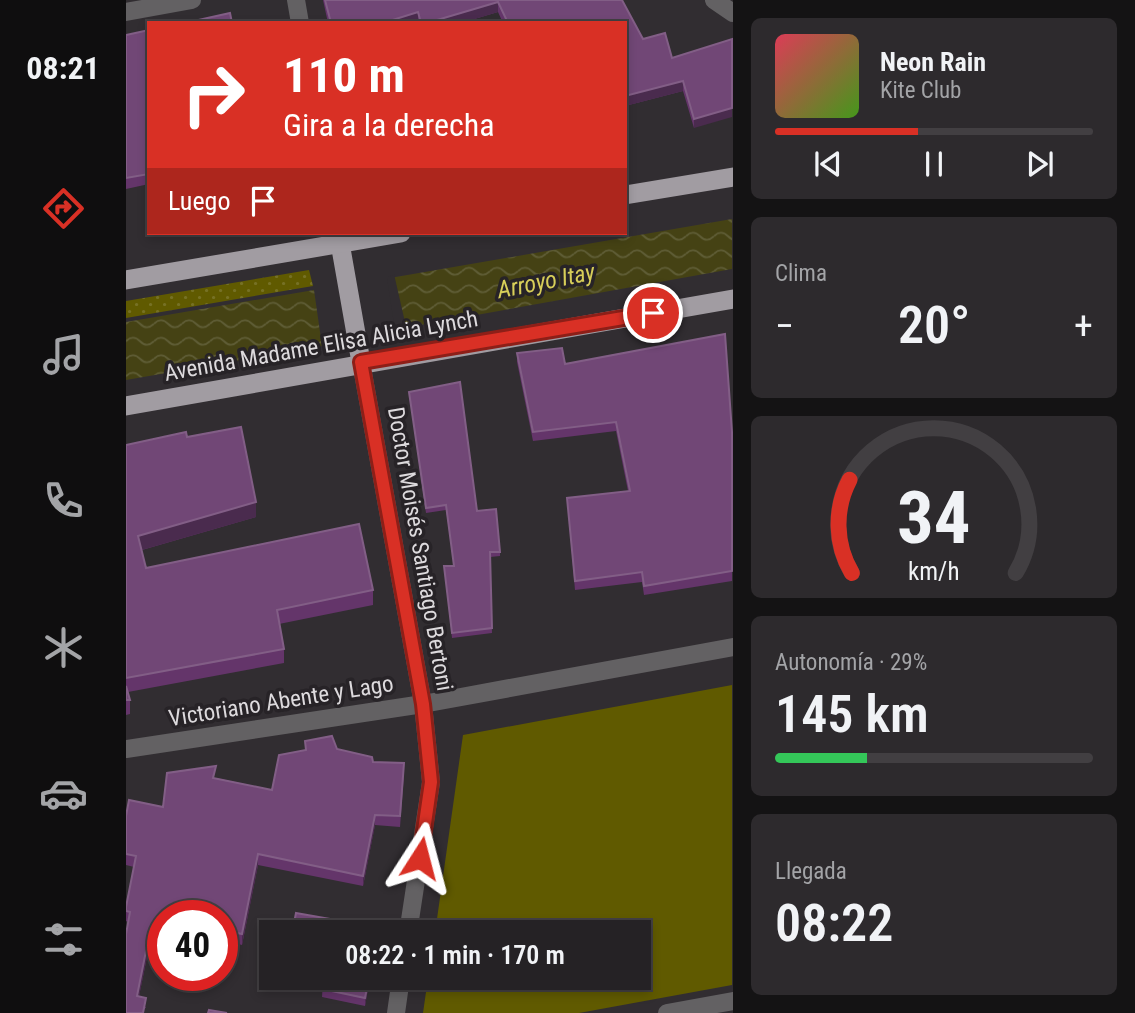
<!DOCTYPE html>
<html lang="es">
<meta charset="utf-8">
<style>
:root{--surface:#252225;--page:#2d2a2d;--text:#f1f3f6;--muted:#a3a4a7;--line:#423f42;--accent:#d93025}
body{margin:0;font-family:"Roboto Condensed",sans-serif;background:var(--page);color:var(--text);height:100vh;display:flex;flex-direction:column;font-size:26px;white-space:nowrap}
*{box-sizing:border-box;margin:0}
p{font-size:23px;color:var(--muted)}
.icon{flex:none;width:38px;height:38px;fill:none;stroke:currentColor;stroke-width:2;stroke-linecap:round;stroke-linejoin:round}
.map{position:relative;flex:1;overflow:hidden}
.drawer{display:flex;flex-direction:column;gap:18px;padding:18px;background:#141314;width:402px}
.drawer>*{flex:none}
.guide{position:absolute;left:21px;top:21px;width:480px;height:214px;border-radius:0px;box-shadow:0 4px 10px #0003,0 0 0 2px var(--line);background:#d93025;color:#fff;overflow:hidden}
.speed{position:absolute;left:21px;top:900px;display:flex;gap:14px;font-size:35px;font-weight:700;text-align:center}
.speed>*{display:grid;place-content:center;width:91px;height:91px;border-radius:50%;background:var(--surface);box-shadow:0 4px 10px #0003,0 0 0 2px var(--line);line-height:1}
.speed .limit{border:10px solid #d22;background:#fff;color:#111}
.pin{position:absolute;display:grid;place-items:center;width:60px;height:60px;color:#fff;margin:-30px;border:4px solid #fff;border-radius:50%;box-shadow:0 2px 7px #0007}
.me{position:absolute;width:77px;margin:-38px;rotate:9deg;stroke-linejoin:round;filter:drop-shadow(0 0 5px #0008)}
.turn{display:flex;align-items:center;gap:24px;height:147px;padding:0 21px;font-size:32px}
.turn .icon{width:91px;height:91px;stroke-width:2.5}
.turn b{display:block;font-size:49px;line-height:60px}
.then{display:flex;align-items:center;height:66px;padding:0 21px;background:#0003;gap:14px;font-size:26px}
.big{font-size:52px;font-weight:600;line-height:1.1}
.drawer .widget{flex:1;display:flex;flex-direction:column;justify-content:center;gap:10px;min-width:0;padding:0 24px;border-radius:10px;background:var(--page)}
.drawer .dial{align-items:center;gap:0}
.dial svg{height:182px;overflow:visible;fill:none;stroke:var(--line);stroke-width:7;stroke-linecap:round;text-anchor:middle}
.dial text{fill:var(--text);stroke:none}
.song{display:flex;align-items:center;gap:21px}
.cover{width:84px;height:84px;border-radius:10px;background:linear-gradient(135deg,hsl(350 70% 55%),hsl(100 70% 35%))}
.played{height:7px;border-radius:4px;background:linear-gradient(90deg,var(--accent) 45%,var(--line) 45%)}
.keys{display:flex;justify-content:space-around;direction:ltr}
.heat{display:flex;justify-content:space-between;align-items:center;font-size:38px;direction:ltr}
.charge{height:10px;border-radius:5px;background:linear-gradient(90deg,#34c759 29%,var(--line) 0)}
.trip{position:absolute;left:133px;top:920px;width:392px;height:70px;border-radius:0px;background:var(--surface);box-shadow:0 4px 10px #0003,0 0 0 2px var(--line);font-weight:600;line-height:70px;text-align:center}
main{display:flex;flex:1;min-height:0}
.menu{display:flex;flex-direction:column;width:126px;justify-content:space-around;align-items:center;background:#0f0e0f;color:var(--muted)}
.menu .icon{width:49px;height:49px}
.menu .active{color:var(--accent)}
.menu b{font-size:32px;color:var(--text)}
.map>svg:first-child{display:block}
.grass{fill:url(#grass-dots)}
.pitch{fill:#605a00}
.water{fill:url(#water-waves)}
.pier{fill:#312d31}
.lines{fill:none;stroke-linecap:round;stroke-linejoin:round}
.minor{stroke:#636163;stroke-width:18}
.tertiary{stroke:#636163;stroke-width:18}
.trunk{stroke:#a19ca2;stroke-width:19}
.wall{fill:#64356a}
.shaded-wall{fill:#4a2b4e}
.building{fill:#714776;stroke:#825e86;stroke-width:2}
.route-casing{stroke:#8d1f18;stroke-width:18}
.route{stroke:#d93025;stroke-width:12}
.labels{text-anchor:middle;dominant-baseline:central;stroke-width:7;stroke-linejoin:round;paint-order:stroke}
.street-label{font-size:23px;fill:#dddadd;stroke:#272327}
.water-label{font-size:24px;font-style:italic;fill:#d7ce59;stroke:#272327}
</style>
<main>
<nav class="menu">
<b>08:21</b>
<svg class="icon active" aria-label="directions" viewBox="0 0 24 24"><path d="M12 3l9 9-9 9-9-9zM9 14v-3h6M13 9l2 2-2 2"/></svg>
<svg class="icon" aria-label="music" viewBox="0 0 24 24"><path d="M9 18V5l10-2v13"/><circle cx="6" cy="18" r="3"/><circle cx="16" cy="16" r="3"/></svg>
<svg class="icon" aria-label="phone" viewBox="0 0 24 24"><path d="M5 4h4l2 5-3 2q2 4 5 5l2-3 5 2v4C11 20 4 13 5 4z"/></svg>
<svg class="icon" aria-label="climate" viewBox="0 0 24 24"><path d="M12 3v18M4 7l16 10M4 17L20 7"/></svg>
<svg class="icon" aria-label="car" viewBox="0 0 24 24"><path d="M5 17H2v-5l4-1 3-4h7l3 4 3 1v5h-3M9 17h6M6 11h13"/><circle cx="7" cy="17" r="2"/><circle cx="17" cy="17" r="2"/></svg>
<svg class="icon" aria-label="filters" viewBox="0 0 24 24"><path d="M4 7h16M4 17h16"/><circle cx="9" cy="7" r="2"/><circle cx="15" cy="17" r="2"/></svg>
</nav>
<div class="map">
<svg width="607" height="1013" viewBox="0 0 607 1013">
<defs>
<pattern id="grass-dots" width="8" height="8" patternUnits="userSpaceOnUse" patternTransform="scale(1.75)"><rect width="8" height="8" fill="#605a00"/><path d="M2 2h.1M6 6h.1" fill="none" stroke="#767125" stroke-width="1.8" stroke-linecap="round"/></pattern>
<pattern id="water-waves" width="16" height="10" patternUnits="userSpaceOnUse" patternTransform="scale(1.75)"><rect width="16" height="10" fill="#454214"/><path d="M0 5q4-4 8 0t8 0" fill="none" stroke="#5f5d36"/></pattern>
</defs>
<rect width="100%" height="100%" fill="#312d31"/>
<polygon class="grass" points="183,270 187,286 0,318 0,301"/>
<polygon class="pitch" points="606,685 606,985 453,1013 297,1013 302,978 513,978 513,933 309,933 337,735"/>
<g class="water">
<polygon points="606,219 606,269 272,329 264,278"/>
<polygon points="188,290 196,346 0,380 0,322"/>
</g>
<polygon class="pier" points="268,274 281,331 273,332 269,330 261,278"/>
<g class="lines">
<g class="minor">
<polyline points="170,0 174,23"/>
<polyline points="588,0 607,13"/>
<polyline points="0,12 66,0"/>
<polyline points="0,749 297,704 607,647"/>
<polyline points="541,1013 607,1001"/>
</g>
<g class="tertiary">
<polyline points="235,362 297,704 305,782 282,933"/>
<polyline points="270,1013 275,978"/>
</g>
<g class="trunk">
<polyline points="499,195 607,177"/>
<polyline points="214,243 235,362"/>
<polyline points="0,280 275,233"/>
<polyline points="0,406 607,299"/>
</g>
</g>
<g class="wall">
<polygon points="197,0 496,0 517,39 546,58 606,39 568,128 557,91 499,106 499,23 377,23 372,12 335,23 202,23"/>
<polygon points="23,30 23,184 0,189 0,35"/>
<polygon points="391,353 439,364 606,432 606,581 518,595 516,582 449,590 441,498 502,491 490,431 407,441 391,362"/>
<polygon points="283,392 374,552 374,556 364,557 366,633 326,638 318,566 328,566 320,510 300,513"/>
<polygon points="61,437 130,517 16,550 20,568 247,590 247,605 153,624 158,649 158,663 2,692 0,700 0,445"/>
<polygon points="0,700 4,700 4,714 0,715"/>
<polygon points="179,741 211,749 278,774 274,827 249,825 237,886 132,865 116,945 96,940 96,915 37,915 37,960 21,957 13,996 20,1008 0,1013 2,922 0,921 0,907 8,867 0,865 0,816 37,807 90,778 146,790 179,750"/>
<polygon points="186,978 244,978 239,1006 196,997 197,981"/>
</g>
<g class="shaded-wall">
<polygon points="372,2 372,12 335,23 301,23"/>
<polygon points="292,12 292,22 289,23 257,23"/>
<polygon points="557,81 557,91 499,106 499,96"/>
<polygon points="606,108 606,117 568,128 568,119"/>
<polygon points="130,502 130,517 12,551 12,536"/>
<polygon points="249,815 249,825 237,886 237,876"/>
<polygon points="132,854 132,865 116,945 116,934"/>
<polygon points="21,946 21,957 11,1006 11,996"/>
<polygon points="243,978 244,978 239,1006 239,998"/>
</g>
<g class="building">
<polygon points="199,0 496,0 517,39 539,33 546,58 606,39 606,108 568,119 557,81 499,96 499,23 382,23 372,2 301,23 295,23 292,12 257,23 205,23"/>
<polygon points="104,13 106,23 59,23"/>
<polygon points="23,30 23,174 0,178 0,35"/>
<polygon points="599,334 606,432 606,571 518,586 516,572 449,581 441,498 504,491 490,422 407,432 391,353 436,348 439,364"/>
<polygon points="334,382 351,511 370,509 374,552 364,552 366,628 326,633 318,566 328,566 320,505 300,508 283,392"/>
<polygon points="115,427 130,502 12,536 20,568 233,524 247,590 151,610 158,649 0,678 0,445 60,432 61,437"/>
<polygon points="0,686 4,700 0,700"/>
<polygon points="206,736 211,749 246,757 247,762 278,763 274,816 249,815 237,876 132,854 116,934 96,930 96,915 37,915 37,949 21,946 11,996 20,998 17,1013 0,1013 0,934 4,912 0,911 0,907 10,856 0,854 0,816 3,800 37,807 41,773 90,766 87,778 146,790 153,755 180,750 179,741"/>
<polygon points="170,913 250,927 249,933 166,933"/>
<polygon points="198,978 243,978 239,998 196,989"/>
<polygon points="83,1010 101,1013 82,1013"/>
</g>
<g class="lines">
<g class="route-casing">
<polyline id="route" points="294,858 305,782 297,704 235,362 527,313"/>
</g>
<use href="#route" class="route"/>
</g>
<g class="labels">
<g class="street-label">
<text transform="translate(195 346) rotate(-10)">Avenida Madame Elisa Alicia Lynch</text>
<text transform="translate(294 549) rotate(80)">Doctor Moisés Santiago Bertoni</text>
<text transform="translate(155 701) rotate(-9)">Victoriano Abente y Lago</text>
</g>
<g class="water-label">
<text transform="translate(420 281) rotate(-11)">Arroyo Itay</text>
</g>
</g>
</svg>
<div class="speed"><div class="limit">40</div></div>
<div class="pin" style="left:527px;top:313px;background:#d93025"><svg class="icon" aria-label="arrive" viewBox="0 0 24 24"><path d="M6 21V4h12l-3 4 3 4H6"/></svg></div>
<svg class="me" style="left:294px;top:858px" viewBox="-20 -20 40 40"><path d="M0-17L14 15 0 8-14 15z" fill="#d93025" stroke="#fff" stroke-width="4"/></svg>
<div class="trip">08:22 · 1 min · 170 m</div>
<div class="guide">
<div class="turn"><svg class="icon" aria-label="right" viewBox="0 0 24 24"><path d="M7 20v-9h11M14 6l5 5-5 5"/></svg><div><b>110 m</b>Gira a la derecha</div></div>
<div class="then">Luego<svg class="icon" aria-label="arrive" viewBox="0 0 24 24"><path d="M6 21V4h12l-3 4 3 4H6"/></svg></div>
</div>
</div>
<section class="drawer">
<div class="widget">
<div class="song"><i class="cover"></i><div><b>Neon Rain</b><p>Kite Club</p></div></div>
<div class="played"></div>
<div class="keys"><svg class="icon" aria-label="previous" viewBox="0 0 24 24"><path d="M18 5L8 12l10 7zM5 5v14"/></svg><svg class="icon" aria-label="pause" viewBox="0 0 24 24"><path d="M8 5v14M16 5v14"/></svg><svg class="icon" aria-label="next" viewBox="0 0 24 24"><path d="M6 5l10 7-10 7zM19 5v14"/></svg></div>
</div>
<div class="widget"><p>Clima</p>
<div class="heat"><a>−</a><b class="big">20°</b><a>+</a></div>
</div>
<div class="widget dial"><svg viewBox="0 0 100 80">
<path d="M14 69A42 42 0 1 1 86 69"/>
<path d="M14 69A42 42 0 0 1 13 28" stroke="#d93025"/>
<text x="50" y="56" font-size="32" font-weight="700">34</text>
<text x="50" y="72" font-size="11">km/h</text>
</svg></div>
<div class="widget"><p>Autonomía · 29%</p><b class="big">145 km</b><div class="charge"></div></div>
<div class="widget"><p>Llegada</p><b class="big">08:22</b></div>
</section>
</main>
